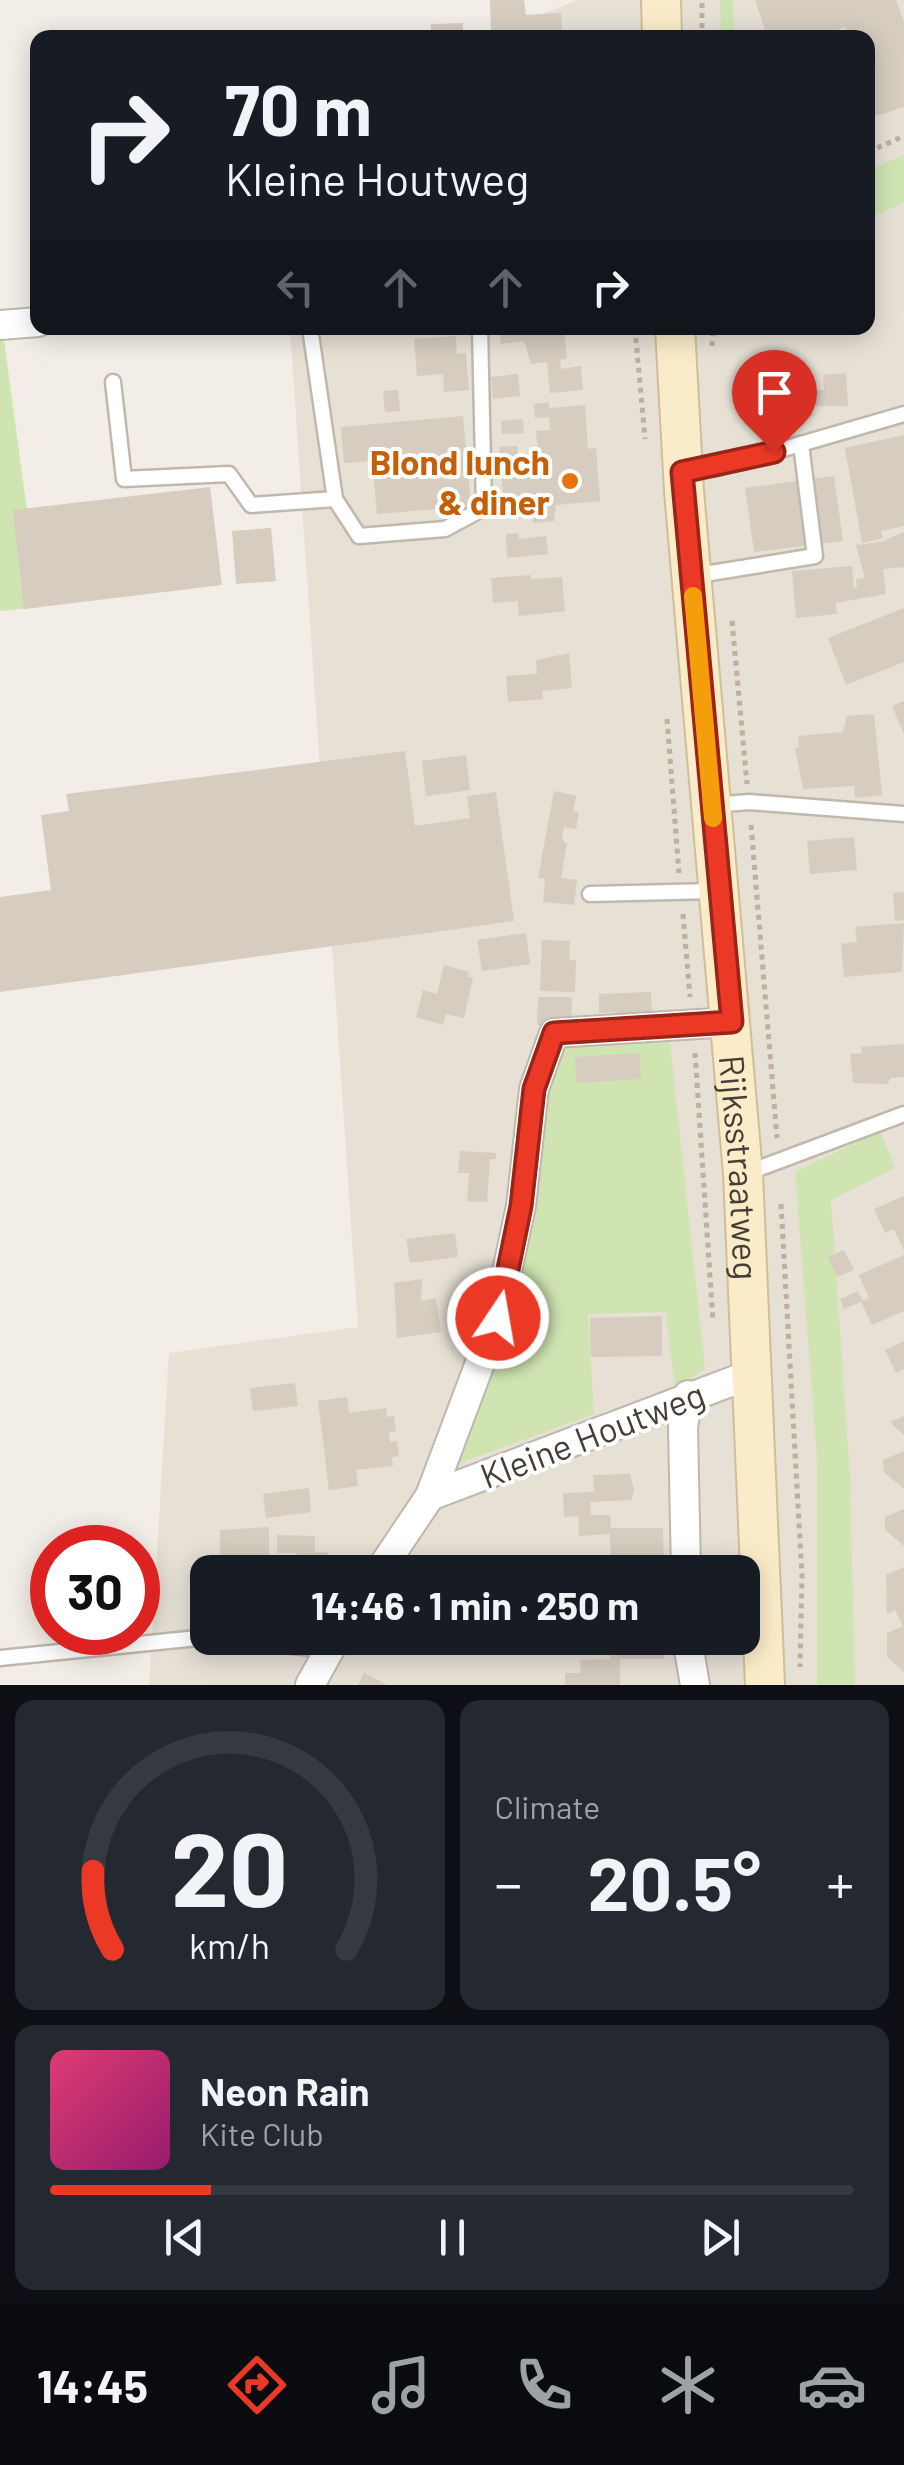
<!DOCTYPE html>
<meta charset="utf-8">
<style>
:root{--surface:#171b24;--page:#242831;--text:#f1f3f6;--muted:#9ea1a6;--line:#363941;--accent:#eb3925}
body{margin:0;font-family:Barlow,sans-serif;background:var(--page);color:var(--text);height:100vh;display:flex;flex-direction:column;font-size:38px;white-space:nowrap}
*{box-sizing:border-box;margin:0}
p{font-size:32px;color:var(--muted)}
.icon{flex:none;width:55px;height:55px;fill:none;stroke:currentColor;stroke-width:2;stroke-linecap:round;stroke-linejoin:round}
.map{position:relative;height:1685px;overflow:hidden}
.drawer{display:flex;flex-direction:column;gap:15px;padding:15px;background:#0d0f14;flex:1}
.drawer>*{flex:none}
.top-card{position:absolute;left:30px;top:30px;width:845px;height:305px;border-radius:20px;box-shadow:0 5px 25px #0003;background:#171b24;color:var(--text);overflow:hidden}
.speed{position:absolute;left:30px;top:1525px;display:flex;gap:20px;font-size:50px;font-weight:700;text-align:center}
.speed>*{display:grid;place-content:center;width:130px;height:130px;border-radius:50%;background:var(--surface);box-shadow:0 5px 25px #0003;line-height:1}
.speed .limit{border:15px solid #d22;background:#fff;color:#111}
.pin{position:absolute;display:grid;place-items:center;width:85px;height:85px;color:#fff;margin:-102px -42px;border-radius:50% 50% 50% 0;rotate:-45deg;box-shadow:0 0 10px #0007}
.pin .icon{rotate:45deg}
.me{position:absolute;width:110px;margin:-55px;rotate:12deg;stroke-linejoin:round;filter:drop-shadow(0 0 8px #0008)}
.turn{display:flex;align-items:center;gap:35px;height:210px;padding:0 30px;font-size:45px}
.turn .icon{width:130px;height:130px;stroke-width:2.5}
.turn b{display:block;font-size:70px;line-height:85px}
.lanes{display:flex;align-items:center;height:95px;padding:0 30px;background:#0003;justify-content:center;gap:50px;direction:ltr}
.lanes .off{opacity:.35}
.big{font-size:75px;font-weight:700;line-height:1.1}
.drawer .card{flex:1;display:flex;flex-direction:column;justify-content:center;gap:15px;min-width:0;padding:0 35px;border-radius:20px;background:var(--page)}
.drawer .dial{align-items:center;gap:0}
.dial svg{height:260px;overflow:visible;fill:none;stroke:var(--line);stroke-width:7;stroke-linecap:round;text-anchor:middle}
.dial text{fill:var(--text);stroke:none}
.song{display:flex;align-items:center;gap:30px}
.cover{width:120px;height:120px;border-radius:15px;background:linear-gradient(135deg,hsl(340 70% 55%),hsl(320 70% 35%))}
.played{height:10px;border-radius:5px;background:linear-gradient(90deg,var(--accent) 20%,var(--line) 20%)}
.keys{display:flex;justify-content:space-around;direction:ltr}
.heat{display:flex;justify-content:space-between;align-items:center;font-size:55px;direction:ltr}
.drawer .tiles{flex:1;display:grid;gap:15px;grid-template-columns:1fr 1fr}
.card:last-child{grid-column:span 2}
.trip{position:absolute;left:190px;top:1555px;width:570px;height:100px;border-radius:20px;background:var(--surface);box-shadow:0 5px 25px #0003;font-weight:700;line-height:100px;text-align:center}
.menu{display:flex;height:160px;justify-content:space-around;align-items:center;background:#090b0e;color:var(--muted)}
.menu .icon{width:70px;height:70px}
.menu .active{color:var(--accent)}
.menu b{font-size:45px;color:var(--text)}
.map>svg:first-child{display:block}
.residential{fill:#e6e0d5;fill-rule:evenodd}
.green{fill:#d0e4b2}
.building{fill:#d6ccc0}
.lines{fill:none;stroke-linecap:round;stroke-linejoin:round}
.service-casing{stroke:#c0b8ad;stroke-width:19}
.minor-casing{stroke:#c0b8ad;stroke-width:32}
.secondary-casing{stroke:#cfbe99;stroke-width:42}
.path{stroke:#beb09c;stroke-width:5;stroke-dasharray:5 5;stroke-linecap:butt}
.service{stroke:#fff;stroke-width:14}
.minor{stroke:#fff;stroke-width:28}
.secondary{stroke:#fbecc9;stroke-width:38}
.route-casing{stroke:#992518;stroke-width:25}
.route{stroke:#eb3925;stroke-width:18}
.slow{stroke:#f59e0b;stroke-width:18}
.food-dot{fill:#e8710a;stroke:#fff;stroke-width:4}
.labels{text-anchor:middle;dominant-baseline:central;stroke-width:8;stroke-linejoin:round;paint-order:stroke}
.food-label{font-size:35px;font-weight:bold;fill:#c56008;stroke:#fff;text-anchor:end}
.street-label{font-size:35px;fill:#453e36;stroke:#fff}
</style>
<div class="map">
<svg width="904" height="1685" viewBox="0 0 904 1685">
<rect width="100%" height="100%" fill="#f2eee7"/>
<path class="residential" d="M578,0H904V1685H149L169,1353L358,1327L290,328H868V38L482,37ZM208,1572H742V1638H208Z"/>
<g class="green">
<polygon points="720,0 733,0 734,37 721,37"/>
<polygon points="904,155 904,203 868,219 868,170"/>
<polygon points="4,340 40,607 0,611 0,341"/>
<polygon points="669,1034 705,1369 675,1390 666,1312 588,1314 594,1414 460,1463 450,1454 512,1288 551,1077 562,1047"/>
<polygon points="880,1131 895,1168 831,1200 850,1477 855,1685 817,1685 817,1457 795,1172"/>
</g>
<g class="building">
<polygon points="490,0 524,0 526,15 561,13 562,38 491,38"/>
<polygon points="755,0 896,0 904,22 904,107 876,116 868,92 868,38 849,38 845,27 815,38 768,38"/>
<polygon points="463,23 463,38 431,38 431,24"/>
<polygon points="869,97 875,119 868,121 868,97"/>
<polygon points="499,328 564,328 567,359 560,360 561,369 581,366 583,390 550,393 547,362 531,364 524,341 501,344"/>
<polygon points="456,336 457,354 466,353 469,390 444,392 443,374 417,376 414,339"/>
<polygon points="846,373 848,406 812,406 813,416 777,419 774,406 777,393 824,390 823,375"/>
<polygon points="518,374 520,396 493,399 491,377"/>
<polygon points="398,390 400,411 385,412 383,391"/>
<polygon points="549,402 549,408 585,405 588,449 596,448 600,501 556,505 554,521 533,523 531,493 521,493 523,518 505,519 499,447 517,446 518,454 538,452 536,431 550,430 549,417 535,418 534,404"/>
<polygon points="463,416 471,506 377,514 372,461 344,463 341,427"/>
<polygon points="523,419 524,433 502,434 501,421"/>
<polygon points="904,435 904,526 881,531 883,538 862,543 845,448"/>
<polygon points="834,476 843,541 754,552 745,488"/>
<polygon points="210,487 222,585 24,609 13,510"/>
<polygon points="271,528 276,581 236,584 232,531"/>
<polygon points="904,532 904,567 883,569 886,594 836,603 837,614 796,618 792,571 852,566 854,588 857,588 856,579 865,578 856,545 881,542"/>
<polygon points="518,533 519,539 546,536 548,554 507,558 506,534"/>
<polygon points="531,575 531,579 562,577 565,611 519,616 518,601 493,603 491,578"/>
<polygon points="904,608 904,662 846,685 828,638"/>
<polygon points="569,653 572,688 542,691 543,699 508,702 506,676 537,674 536,660"/>
<polygon points="904,701 904,734 892,706"/>
<polygon points="874,714 882,795 855,798 854,786 803,789 795,748 799,748 798,736 843,732 847,716"/>
<polygon points="405,751 415,826 470,818 467,796 496,792 514,921 0,992 0,897 51,890 41,815 69,811 66,794"/>
<polygon points="466,755 470,790 426,796 422,761"/>
<polygon points="554,791 576,796 573,811 579,812 576,829 564,827 562,839 567,844 561,878 577,880 574,905 543,902 545,879 538,878"/>
<polygon points="854,837 857,870 810,874 807,841"/>
<polygon points="904,892 904,920 895,921 893,893"/>
<polygon points="904,923 902,972 844,977 841,944 857,942 855,927"/>
<polygon points="526,933 530,964 482,971 477,940"/>
<polygon points="542,940 570,941 569,960 576,960 575,992 540,991"/>
<polygon points="444,965 469,972 468,977 473,978 464,1018 446,1014 443,1025 416,1017 423,990 437,994"/>
<polygon points="651,992 652,1017 615,1019 615,1012 599,1013 599,994"/>
<polygon points="538,997 572,997 571,1024 537,1025"/>
<polygon points="904,1044 904,1077 891,1078 887,1084 853,1083 850,1054 862,1053 861,1047"/>
<polygon points="639,1053 641,1079 577,1083 575,1057"/>
<polygon points="460,1151 496,1153 496,1159 490,1159 487,1202 467,1201 469,1173 458,1173"/>
<polygon points="904,1196 904,1251 894,1229 885,1233 874,1209"/>
<polygon points="455,1233 458,1257 410,1263 406,1239"/>
<polygon points="844,1250 854,1270 837,1277 828,1257"/>
<polygon points="904,1255 904,1311 872,1325 861,1302 869,1298 859,1275"/>
<polygon points="422,1279 421,1301 436,1298 441,1332 397,1338 394,1283"/>
<polygon points="858,1291 863,1301 844,1309 840,1299"/>
<polygon points="662,1316 662,1356 591,1357 590,1318"/>
<polygon points="904,1341 904,1369 896,1373 885,1350"/>
<polygon points="295,1383 298,1406 253,1411 250,1388"/>
<polygon points="347,1397 349,1413 386,1408 387,1417 394,1416 396,1431 389,1432 390,1442 397,1441 399,1456 392,1457 393,1466 356,1470 358,1486 329,1490 318,1401"/>
<polygon points="904,1416 904,1435 890,1422"/>
<polygon points="904,1451 904,1489 884,1472 883,1460"/>
<polygon points="630,1474 634,1490 631,1500 590,1502 591,1515 610,1515 611,1528 663,1528 664,1572 611,1572 610,1534 579,1536 578,1516 564,1517 563,1493 594,1492 593,1475"/>
<polygon points="309,1488 311,1512 266,1518 263,1494"/>
<polygon points="904,1509 904,1546 885,1530 885,1517"/>
<polygon points="269,1527 269,1572 220,1571 220,1530"/>
<polygon points="277,1535 315,1536 315,1552 328,1552 328,1572 297,1572 297,1553 277,1553"/>
<polygon points="904,1567 904,1672 887,1657 887,1633 903,1626 895,1610 887,1614 886,1575"/>
<polygon points="623,1638 667,1638 664,1659 620,1659 620,1685 565,1685 565,1673 581,1673 580,1660 610,1659 610,1655 623,1649"/>
<polygon points="364,1673 387,1685 358,1685"/>
</g>
<g class="lines">
<g class="service-casing">
<g id="service">
<polyline points="113,382 124,479 229,474 251,505 335,499 310,328"/>
<polyline points="683,472 718,468 904,414"/>
<polyline points="335,499 359,536 445,529 484,508 480,328"/>
<polyline points="692,576 815,556 801,444"/>
<polyline points="713,805 749,802 904,814"/>
<polyline points="590,894 714,891"/>
<polyline points="744,1174 904,1114"/>
<polyline points="220,1638 329,1650"/>
<polyline points="0,1658 208,1637"/>
</g>
</g>
<g class="minor-casing">
<g id="minor">
<polyline points="0,325 38,322"/>
<polyline points="430,1496 754,1373"/>
<polyline points="379,1572 430,1496 497,1318 521,1206 534,1089 554,1033 731,1022"/>
<polyline points="686,1572 683,1427 688,1395"/>
<polyline points="687,1638 695,1685"/>
<polyline points="310,1685 336,1638"/>
</g>
</g>
<g class="secondary-casing">
<g id="secondary">
<polyline points="661,0 662,38"/>
<path id="s1" d="M675,328L684,491L743,1174L765,1685"/>
</g>
</g>
<g class="path">
<polyline points="702,38 702,0"/>
<polyline points="868,152 904,136"/>
<polyline points="635,328 645,439"/>
<polyline points="712,346 713,328"/>
<polyline points="732,621 747,784"/>
<polyline points="667,719 679,873"/>
<polyline points="751,825 777,1138"/>
<polyline points="683,914 690,997"/>
<polyline points="695,1053 713,1321"/>
<polyline points="781,1204 802,1576 800,1667"/>
</g>
<use href="#service" class="service"/>
<use href="#minor" class="minor"/>
<use href="#secondary" class="secondary"/>
</g>
<g class="lines">
<g class="route-casing">
<polyline id="route" points="498,1318 521,1206 534,1089 554,1033 732,1022 682,472 774,452"/>
</g>
<use href="#route" class="route"/>
<polyline class="slow" points="693,596 713,818"/>
</g>
<circle class="food-dot" cx="570" cy="481" r="10"/>
<g class="labels">
<g class="food-label">
<text x="550" y="461">Blond lunch<tspan x="550" dy="40">&amp; diner</tspan></text>
</g>
<g class="street-label">
<text stroke="none"><textPath href="#s1" startOffset="842">Rijksstraatweg</textPath></text>
<text transform="translate(592 1434) rotate(-21)">Kleine Houtweg</text>
</g>
</g>
</svg>
<div class="speed"><div class="limit">30</div></div>
<div class="pin" style="left:774px;top:452px;background:#d93025"><svg class="icon" aria-label="arrive" viewBox="0 0 24 24"><path d="M6 21V4h12l-3 4 3 4H6"/></svg></div>
<svg class="me" style="left:498px;top:1318px" viewBox="-20 -20 40 40"><circle r="17" fill="#eb3925" stroke="#fff" stroke-width="3"/><path d="M0-11L8 9 0 5-8 9z" fill="#fff"/></svg>
<div class="trip">14:46 · 1 min · 250 m</div>
<div class="top-card">
<div class="turn"><svg class="icon" aria-label="right" viewBox="0 0 24 24"><path d="M7 20v-9h11M14 6l5 5-5 5"/></svg><div><b>70 m</b>Kleine Houtweg</div></div>
<div class="lanes"><svg class="icon off" aria-label="left" viewBox="0 0 24 24"><path d="M17 20v-9H6M10 6l-5 5 5 5"/></svg><svg class="icon off" aria-label="ahead" viewBox="0 0 24 24"><path d="M12 20V5M6 11l6-6 6 6"/></svg><svg class="icon off" aria-label="ahead" viewBox="0 0 24 24"><path d="M12 20V5M6 11l6-6 6 6"/></svg><svg class="icon" aria-label="right" viewBox="0 0 24 24"><path d="M7 20v-9h11M14 6l5 5-5 5"/></svg></div>
</div>
</div>
<section class="drawer">
<div class="tiles">
<div class="card dial"><svg viewBox="0 0 100 80">
<path d="M14 69A42 42 0 1 1 86 69"/>
<path d="M14 69A42 42 0 0 1 8 45" stroke="#eb3925"/>
<text x="50" y="56" font-size="32" font-weight="700">20</text>
<text x="50" y="72" font-size="11">km/h</text>
</svg></div>
<div class="card"><p>Climate</p>
<div class="heat"><a>−</a><b class="big">20.5°</b><a>+</a></div>
</div>
<div class="card">
<div class="song"><i class="cover"></i><div><b>Neon Rain</b><p>Kite Club</p></div></div>
<div class="played"></div>
<div class="keys"><svg class="icon" aria-label="previous" viewBox="0 0 24 24"><path d="M18 5L8 12l10 7zM5 5v14"/></svg><svg class="icon" aria-label="pause" viewBox="0 0 24 24"><path d="M8 5v14M16 5v14"/></svg><svg class="icon" aria-label="next" viewBox="0 0 24 24"><path d="M6 5l10 7-10 7zM19 5v14"/></svg></div>
</div>
</div>
</section>
<nav class="menu">
<b>14:45</b>
<svg class="icon active" aria-label="directions" viewBox="0 0 24 24"><path d="M12 3l9 9-9 9-9-9zM9 14v-3h6M13 9l2 2-2 2"/></svg>
<svg class="icon" aria-label="music" viewBox="0 0 24 24"><path d="M9 18V5l10-2v13"/><circle cx="6" cy="18" r="3"/><circle cx="16" cy="16" r="3"/></svg>
<svg class="icon" aria-label="phone" viewBox="0 0 24 24"><path d="M5 4h4l2 5-3 2q2 4 5 5l2-3 5 2v4C11 20 4 13 5 4z"/></svg>
<svg class="icon" aria-label="climate" viewBox="0 0 24 24"><path d="M12 3v18M4 7l16 10M4 17L20 7"/></svg>
<svg class="icon" aria-label="car" viewBox="0 0 24 24"><path d="M5 17H2v-5l4-1 3-4h7l3 4 3 1v5h-3M9 17h6M6 11h13"/><circle cx="7" cy="17" r="2"/><circle cx="17" cy="17" r="2"/></svg>
</nav>
